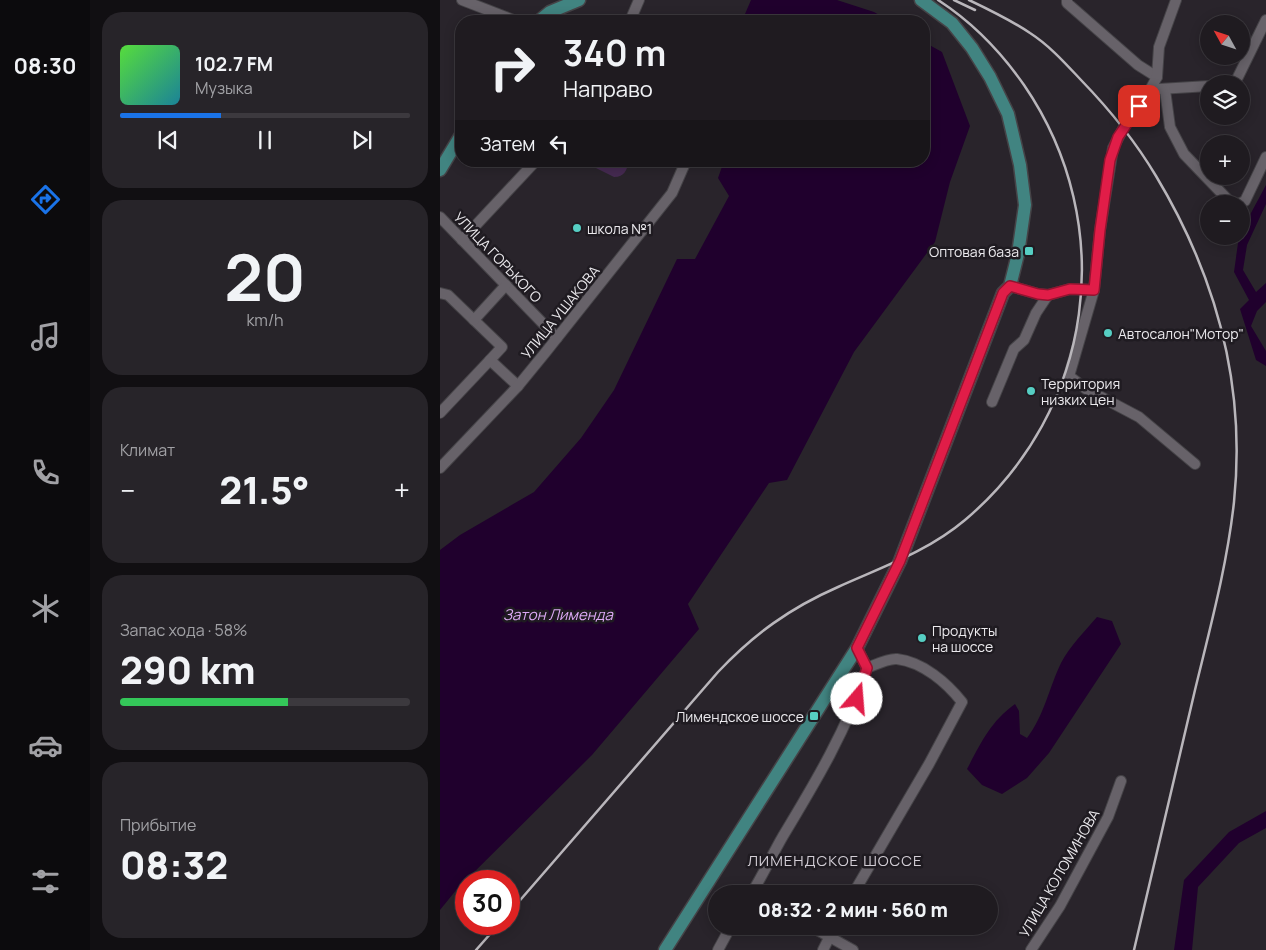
<!DOCTYPE html>
<html lang="ru">
<meta charset="utf-8">
<style>
:root{--surface:#1f1b20;--page:#272429;--text:#f1f3f6;--muted:#a1a1a5;--line:#3c393e;--accent:#1a73e8}
body{margin:0;font-family:Manrope,sans-serif;background:var(--page);color:var(--text);height:100vh;display:flex;flex-direction:column;font-size:19px;white-space:nowrap}
*{box-sizing:border-box;margin:0}
p{font-size:16px;color:var(--muted)}
.icon{flex:none;width:28px;height:28px;fill:none;stroke:currentColor;stroke-width:2;stroke-linecap:round;stroke-linejoin:round}
.map{position:relative;flex:1;overflow:hidden}
.drawer{display:flex;flex-direction:column;gap:12px;padding:12px;background:#110f12;width:350px}
.drawer>*{flex:none}
.hud{position:absolute;left:15px;top:15px;width:475px;height:152px;border-radius:20px;box-shadow:0 2px 12px #0003,0 0 0 1px var(--line);background:#1f1b20;color:var(--text);overflow:hidden}
.needle{width:32px;rotate:310deg}
.fabs{position:absolute;left:760px;top:15px;display:grid;gap:10px}
.fabs a{display:grid;place-items:center;width:50px;height:50px;border-radius:50%;background:var(--surface);box-shadow:0 2px 12px #0003,0 0 0 1px var(--line);font-size:25px}
.speed{position:absolute;left:15px;top:870px;display:flex;gap:10px;font-size:25px;font-weight:700;text-align:center}
.speed>*{display:grid;place-content:center;width:65px;height:65px;border-radius:50%;background:var(--surface);box-shadow:0 2px 12px #0003,0 0 0 1px var(--line);line-height:1}
.speed .limit{border:8px solid #d22;background:#fff;color:#111}
.pin{position:absolute;display:grid;place-items:center;width:42px;height:42px;color:#fff;margin:-21px;border-radius:10px;box-shadow:0 2px 8px #0006}
.me{position:absolute;width:55px;margin:-28px;rotate:18deg;stroke-linejoin:round;filter:drop-shadow(0 0 4px #0008)}
.turn{display:flex;align-items:center;gap:18px;height:105px;padding:0 25px;font-size:22px}
.turn .icon{width:65px;height:65px;stroke-width:2.5}
.turn b{display:block;font-size:35px;line-height:42px}
.then{display:flex;align-items:center;height:48px;padding:0 25px;background:#0003;gap:10px;font-size:19px}
.big{font-size:38px;font-weight:800;line-height:1.1}
.drawer .tile{flex:1;display:flex;flex-direction:column;justify-content:center;gap:8px;min-width:0;padding:0 18px;border-radius:20px;background:var(--page)}
.drawer .dial{align-items:center;gap:0}
.dial b{font-size:65px;line-height:1}
.song{display:flex;align-items:center;gap:15px}
.cover{width:60px;height:60px;border-radius:8px;background:linear-gradient(135deg,hsl(110 70% 55%),hsl(190 70% 35%))}
.played{height:5px;border-radius:2px;background:linear-gradient(90deg,var(--accent) 35%,var(--line) 35%)}
.keys{display:flex;justify-content:space-around;direction:ltr}
.heat{display:flex;justify-content:space-between;align-items:center;font-size:28px;direction:ltr}
.charge{height:8px;border-radius:4px;background:linear-gradient(90deg,#34c759 58%,var(--line) 0)}
.trip{position:absolute;left:268px;top:885px;width:290px;height:50px;border-radius:25px;background:var(--surface);box-shadow:0 2px 12px #0003,0 0 0 1px var(--line);font-weight:800;line-height:50px;text-align:center}
main{display:flex;flex:1;min-height:0}
.tab-bar{display:flex;flex-direction:column;width:90px;justify-content:space-around;align-items:center;background:#0c0b0d;color:var(--muted)}
.tab-bar .icon{width:35px;height:35px}
.tab-bar .selected{color:var(--accent)}
.tab-bar b{font-size:22px;color:var(--text)}
.map>svg:first-child{display:block}
.green{fill:#452a51}
.water{fill:#20002d}
.lines{fill:none;stroke-linecap:round;stroke-linejoin:round}
.minor-casing{stroke:#454347;stroke-width:12}
.major-casing{stroke:#454347;stroke-width:15}
.minor{stroke:#676269;stroke-width:10}
.major{stroke:#418481;stroke-width:12}
.rail{stroke:#b9b6bb;stroke-width:2.5}
.route-casing{stroke:#92132f;stroke-width:12}
.route{stroke:#e11d48;stroke-width:9}
.poi-dot{fill:#56cec3;stroke:#1f1b21;stroke-width:2}
.labels{text-anchor:middle;dominant-baseline:central;stroke-width:5;stroke-linejoin:round;paint-order:stroke}
.poi-label{font-size:14px;fill:#ebe9ed;stroke:#1f1b21;text-anchor:start}
.street-label{font-size:14px;fill:#ebe9ed;stroke:#1f1b21}
.water-label{font-size:15px;font-style:italic;fill:#dca9f4;stroke:#1f1b21}
.neighbourhood-label{font-size:15px;letter-spacing:1px;fill:#d2cdd5;stroke:#1f1b21}
</style>
<main>
<nav class="tab-bar">
<b>08:30</b>
<svg class="icon selected" aria-label="directions" viewBox="0 0 24 24"><path d="M12 3l9 9-9 9-9-9zM9 14v-3h6M13 9l2 2-2 2"/></svg>
<svg class="icon" aria-label="music" viewBox="0 0 24 24"><path d="M9 18V5l10-2v13"/><circle cx="6" cy="18" r="3"/><circle cx="16" cy="16" r="3"/></svg>
<svg class="icon" aria-label="phone" viewBox="0 0 24 24"><path d="M5 4h4l2 5-3 2q2 4 5 5l2-3 5 2v4C11 20 4 13 5 4z"/></svg>
<svg class="icon" aria-label="climate" viewBox="0 0 24 24"><path d="M12 3v18M4 7l16 10M4 17L20 7"/></svg>
<svg class="icon" aria-label="car" viewBox="0 0 24 24"><path d="M5 17H2v-5l4-1 3-4h7l3 4 3 1v5h-3M9 17h6M6 11h13"/><circle cx="7" cy="17" r="2"/><circle cx="17" cy="17" r="2"/></svg>
<svg class="icon" aria-label="filters" viewBox="0 0 24 24"><path d="M4 7h16M4 17h16"/><circle cx="9" cy="7" r="2"/><circle cx="15" cy="17" r="2"/></svg>
</nav>
<section class="drawer">
<div class="tile">
<div class="song"><i class="cover"></i><div><b>102.7 FM</b><p>Музыка</p></div></div>
<div class="played"></div>
<div class="keys"><svg class="icon" aria-label="previous" viewBox="0 0 24 24"><path d="M18 5L8 12l10 7zM5 5v14"/></svg><svg class="icon" aria-label="pause" viewBox="0 0 24 24"><path d="M8 5v14M16 5v14"/></svg><svg class="icon" aria-label="next" viewBox="0 0 24 24"><path d="M6 5l10 7-10 7zM19 5v14"/></svg></div>
</div>
<div class="tile dial"><b>20</b><p>km/h</p></div>
<div class="tile"><p>Климат</p>
<div class="heat"><a>−</a><b class="big">21.5°</b><a>+</a></div>
</div>
<div class="tile"><p>Запас хода · 58%</p><b class="big">290 km</b><div class="charge"></div></div>
<div class="tile"><p>Прибытие</p><b class="big">08:32</b></div>
</section>
<div class="map">
<svg width="826" height="950" viewBox="0 0 826 950">
<rect width="100%" height="100%" fill="#29242b"/>
<path class="green" d="M142,161H190C186,170 185,177 174,177Z"/>
<g class="water">
<polygon points="311,0 397,0 434,12 450,21 302,21"/>
<polygon points="484,42 502,52 530,126 510,182 495,242 414,352 347,480 329,483 248,604 259,629 152,755 17,889 0,910 0,550 20,535 94,492 141,438 174,390 237,259 255,259 289,196 278,178 284,161 484,161"/>
<polygon points="826,185 826,204 807,245 803,270 816,292 826,283 826,302 817,311 811,326 826,351 826,366 816,360 800,309 809,300 794,272 798,243 811,213"/>
<path d="M657,617L672,621L681,644L609,753L587,778L562,794L542,785L527,769C541,743 550,722 575,704L579,711L580,734L587,738C604,716 609,688 621,663C630,646 644,632 657,617Z"/>
<polygon points="826,811 826,828 799,843 758,887 752,950 734,950 744,880 789,832"/>
</g>
<g class="lines">
<g class="minor-casing">
<g id="minor">
<polyline points="22,0 76,21"/>
<polyline points="627,0 627,3 698,65 717,77"/>
<polyline points="736,0 719,47 717,77 711,88 684,127 673,148 660,230 654,290 629,376 646,389 699,417 755,464"/>
<polyline points="190,21 199,0"/>
<polyline points="790,84 795,83 826,20"/>
<polyline points="719,89 769,86"/>
<polyline points="725,90 730,127 744,154 792,204"/>
<polyline points="798,204 805,201 826,157"/>
<polyline points="0,217 117,338"/>
<polyline points="22,240 93,164"/>
<polyline points="570,286 598,294 608,295 630,289 654,290"/>
<polyline points="0,293 8,295 62,347 50,360"/>
<polyline points="34,320 66,285"/>
<polyline points="552,402 574,349 584,340 596,313 608,295"/>
<polyline points="0,413 50,360 78,386"/>
<polyline points="0,468 78,386 105,353 232,193 246,161"/>
<path d="M311,894C323,875 332,855 343,836C375,783 408,728 427,668L417,648"/>
<path d="M413,894L489,764L522,702C507,683 483,662 457,659C448,658 435,665 427,668"/>
<polyline points="370,926 413,950"/>
<polyline points="278,950 291,926"/>
<polyline points="383,950 395,926"/>
<polyline points="591,950 620,906 668,817 681,781"/>
</g>
</g>
<g class="major-casing">
<g id="major">
<polyline points="99,21 110,12 139,0"/>
<polyline points="0,170 21,135"/>
<polyline points="225,950 417,648 460,561 563,293 570,286 578,254 585,205 580,165 568,114 550,77 532,48 512,23 481,0"/>
</g>
</g>
<use href="#minor" class="minor"/>
<use href="#major" class="major"/>
<g class="rail">
<polyline points="514,0 535,10"/>
<path d="M529,0C550,10 571,20 590,33C610,46 625,63 641,80C671,111 694,139 716,176C776,276 806,386 794,502C787,566 770,628 755,690C735,777 714,863 694,950"/>
<path d="M69,913L278,672C314,634 350,608 398,587C442,567 487,552 525,520C654,411 680,225 584,85C561,52 532,22 498,0"/>
<polyline points="36,950 59,924"/>
</g>
</g>
<g class="lines">
<g class="route-casing">
<polyline id="route" points="417,699 427,668 417,648 460,561 563,293 570,286 598,294 608,295 630,289 654,290 660,230 670,160 678,137 699,106"/>
</g>
<use href="#route" class="route"/>
</g>
<g class="poi-dot">
<circle cx="137" cy="228" r="5"/>
<rect x="584" y="246" width="10" height="10" rx="2.5"/>
<circle cx="668" cy="333" r="5"/>
<circle cx="591" cy="391" r="5"/>
<circle cx="482" cy="638" r="5"/>
<rect x="369" y="711" width="10" height="10" rx="2.5"/>
</g>
<g class="labels">
<g class="poi-label">
<text x="147" y="228">школа №1</text>
<text x="579" y="251" text-anchor="end">Оптовая база</text>
<text x="678" y="333">Автосалон"Мотор"</text>
<text x="601" y="383">Территория<tspan x="601" dy="16">низких цен</tspan></text>
<text x="492" y="630">Продукты<tspan x="492" dy="16">на шоссе</tspan></text>
<text x="364" y="716" text-anchor="end">Лимендское шоссе</text>
</g>
<g class="street-label">
<text transform="translate(58 257) rotate(46)">УЛИЦА ГОРЬКОГО</text>
<text transform="translate(120 312) rotate(-51)">УЛИЦА УШАКОВА</text>
<text transform="translate(619 873) rotate(-60)">УЛИЦА КОЛОМИНОВА</text>
</g>
<g class="water-label">
<text x="118" y="614">Затон Лименда</text>
</g>
<g class="neighbourhood-label">
<text x="395" y="860">ЛИМЕНДСКОЕ ШОССЕ</text>
</g>
</g>
</svg>
<div class="fabs">
<a><svg class="needle" viewBox="-14 -14 28 28"><path d="M0-13l5 13h-10z" fill="#e53935"/><path d="M0 13l5-13h-10z" fill="#a1a1a5"/></svg></a>
<a><svg class="icon" aria-label="layers" viewBox="0 0 24 24"><path d="M12 4l9 5-9 5-9-5zM3 14l9 5 9-5"/></svg></a>
<a>+</a>
<a>−</a>
</div>
<div class="speed"><div class="limit">30</div></div>
<div class="pin" style="left:699px;top:106px;background:#d93025"><svg class="icon" aria-label="arrive" viewBox="0 0 24 24"><path d="M6 21V4h12l-3 4 3 4H6"/></svg></div>
<svg class="me" style="left:417px;top:699px" viewBox="-20 -20 40 40"><circle r="19" fill="#fff"/><path d="M0-13L10 11 0 6-10 11z" fill="#e11d48"/></svg>
<div class="trip">08:32 · 2 мин · 560 m</div>
<div class="hud">
<div class="turn"><svg class="icon" aria-label="right" viewBox="0 0 24 24"><path d="M7 20v-9h11M14 6l5 5-5 5"/></svg><div><b>340 m</b>Направо</div></div>
<div class="then">Затем<svg class="icon" aria-label="left" viewBox="0 0 24 24"><path d="M17 20v-9H6M10 6l-5 5 5 5"/></svg></div>
</div>
</div>
</main>
